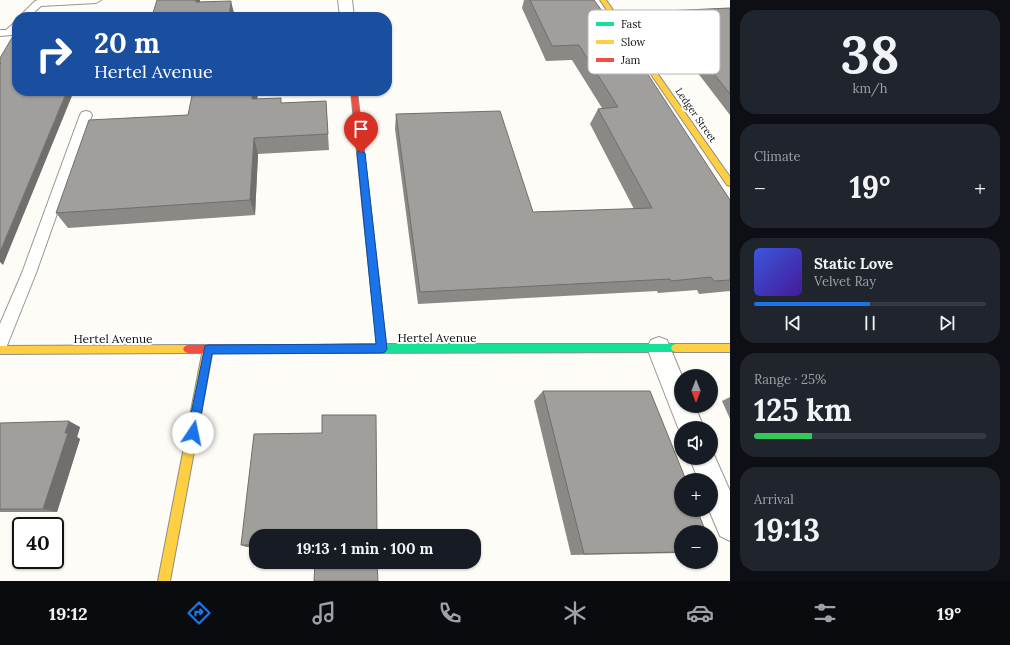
<!DOCTYPE html>
<meta charset="utf-8">
<style>
:root{--surface:#171b24;--page:#20242c;--text:#f1f3f6;--muted:#9ea1a6;--line:#363941;--accent:#1a73e8}
body{margin:0;font-family:Lora,serif;background:var(--page);color:var(--text);height:100vh;display:flex;flex-direction:column;font-size:15px;white-space:nowrap}
*{box-sizing:border-box;margin:0}
p{font-size:13px;color:var(--muted)}
.icon{flex:none;width:22px;height:22px;fill:none;stroke:currentColor;stroke-width:2;stroke-linecap:round;stroke-linejoin:round}
.map{position:relative;flex:1;overflow:hidden}
.sheet{display:flex;flex-direction:column;gap:10px;padding:10px;background:#0d0f14;width:280px}
.sheet>*{flex:none}
.guide{position:absolute;left:12px;top:12px;width:380px;height:84px;border-radius:16px;box-shadow:0 1px 3px #0004;background:#1a4fa0;color:#fff;overflow:hidden}
.needle{width:26px;rotate:180deg}
.fabs{position:absolute;left:674px;top:369px;display:grid;gap:8px}
.fabs a{display:grid;place-items:center;width:44px;height:44px;border-radius:50%;background:var(--surface);box-shadow:0 1px 3px #0004;font-size:20px}
.speed{position:absolute;left:12px;top:517px;display:flex;gap:8px;font-size:20px;font-weight:700;text-align:center}
.speed>*{display:grid;place-content:center;width:52px;height:52px;border-radius:50%;background:var(--surface);box-shadow:0 1px 3px #0004;line-height:1}
.speed .limit{border:2px solid #111;border-radius:6px;background:#fff;color:#111}
.pin{position:absolute;display:grid;place-items:center;width:34px;height:34px;color:#fff;margin:-41px -17px;border-radius:50% 50% 50% 0;rotate:-45deg;box-shadow:0 0 4px #0007}
.pin .icon{rotate:45deg}
.me{position:absolute;width:44px;margin:-22px;rotate:11deg;stroke-linejoin:round;filter:drop-shadow(0 0 3px #0008)}
.turn{display:flex;align-items:center;gap:14px;height:84px;padding:0 16px;font-size:18px}
.turn .icon{width:52px;height:52px;stroke-width:2.5}
.turn b{display:block;font-size:28px;line-height:34px}
.big{font-size:30px;font-weight:800;line-height:1.1}
.sheet .widget{flex:1;display:flex;flex-direction:column;justify-content:center;gap:6px;min-width:0;padding:0 14px;border-radius:16px;background:var(--page)}
.sheet .dial{align-items:center;gap:0}
.dial b{font-size:52px;line-height:1}
.song{display:flex;align-items:center;gap:12px}
.cover{width:48px;height:48px;border-radius:6px;background:linear-gradient(135deg,hsl(230 70% 55%),hsl(260 70% 35%))}
.played{height:4px;border-radius:2px;background:linear-gradient(90deg,var(--accent) 50%,var(--line) 50%)}
.keys{display:flex;justify-content:space-around;direction:ltr}
.heat{display:flex;justify-content:space-between;align-items:center;font-size:22px;direction:ltr}
.charge{height:6px;border-radius:3px;background:linear-gradient(90deg,#34c759 25%,var(--line) 0)}
.trip{position:absolute;left:249px;top:529px;width:232px;height:40px;border-radius:16px;background:var(--surface);box-shadow:0 1px 3px #0004;font-weight:800;line-height:40px;text-align:center}
.tabs{display:flex;height:64px;justify-content:space-around;align-items:center;background:#090b0e;color:var(--muted)}
.tabs .icon{width:28px;height:28px}
.tabs .active{color:var(--accent)}
.tabs b{font-size:18px;color:var(--text)}
main{display:flex;flex:1;min-height:0}
.map>svg:first-child{display:block}
.lines{fill:none;stroke-linecap:round;stroke-linejoin:round}
.lane-casing{stroke:#979795;stroke-width:2}
.street-casing{stroke:#979795;stroke-width:2}
.fast-casing{stroke:#8e8d8b;stroke-width:2}
.slow-casing{stroke:#8e8d8b;stroke-width:2}
.jam-casing{stroke:#8e8d8b;stroke-width:2}
.lane{fill:#fffffe;fill-rule:evenodd}
.street{fill:#fffffe;fill-rule:evenodd}
.fast{fill:#16e098;fill-rule:evenodd}
.slow{fill:#ffcf43;fill-rule:evenodd}
.jam{fill:#f24e42;fill-rule:evenodd}
.wall{fill:#8a8986}
.shaded-wall{fill:#716f6d}
.building{fill:#a19f9c;stroke:#716f6d}
.route{fill:#1a73e8;stroke:#114b97}
.labels{text-anchor:middle;dominant-baseline:central;stroke-width:4;stroke-linejoin:round;paint-order:stroke}
.far-street-label{font-size:10px;fill:#111;stroke:#fff}
.street-label{font-size:12px;fill:#111;stroke:#fff}
.key{fill:#fff;stroke:#b8b8b8;stroke-width:1}
.key-label{font-size:11px;fill:#111}
</style>
<main>
<div class="map">
<svg width="730" height="581" viewBox="0 0 730 581">
<rect width="100%" height="100%" fill="#fdfcf7"/>
<g class="lines">
<g class="lane-casing">
<g id="lane">
<polygon points="38,0 101,0 96,3 41,6 29,17 19,17 35,1"/>
<polygon points="17,22 17,30 12,35 0,36 0,30 6,30 14,23"/>
<polygon points="86,111 90,112 92,115 36,273 6,348 0,350 0,324 22,273 80,115 82,112"/>
</g>
</g>
<g class="street-casing">
<g id="street">
<polygon points="338,0 352,0 354,17 340,17"/>
<polygon points="659,337 667,340 682,376 681,376 681,406 695,406 704,428 681,428 681,435 647,348 651,340"/>
<polygon points="711,448 730,491 730,541 720,536 709,510 711,510 711,480 698,480 690,458 711,458"/>
</g>
</g>
<g class="fast-casing">
<polygon id="fast" points="367,209 371,212 386,344 676,344 679,345 681,348 679,351 676,352 319,353 316,352 314,349 316,346 319,345 377,344 363,212"/>
</g>
<g class="slow-casing">
<g id="slow">
<polygon points="600,0 606,0 730,177 730,186 727,185"/>
<polygon points="676,344 730,344 730,352 676,352 673,351 671,348 673,345"/>
<polygon points="188,345 191,346 193,349 191,352 188,353 0,354 0,346"/>
<polygon points="208,345 211,346 213,349 170,581 158,581 203,349 205,346"/>
</g>
</g>
<g class="jam-casing">
<g id="jam">
<polygon points="351,91 357,91 371,212 367,215 363,212"/>
<polygon points="188,345 319,345 322,346 324,349 322,352 319,353 188,353 185,352 183,349 185,346"/>
</g>
</g>
<use href="#lane" class="lane"/>
<use href="#street" class="street"/>
<use href="#fast" class="fast"/>
<use href="#slow" class="slow"/>
<use href="#jam" class="jam"/>
</g>
<g class="wall">
<polygon points="524,0 594,0 730,200 730,291 699,294 697,290 658,293 657,291 418,304 395,129 396,114 533,212 634,209 590,124 598,109 602,108 572,60 546,61 522,8"/>
<polygon points="730,8 730,115 658,21 664,11"/>
<polygon points="193,91 258,91 257,99 282,103 326,101 329,150 258,154 255,215 68,228 56,213 188,115"/>
<polygon points="543,391 681,532 681,553 571,555 534,401"/>
<polygon points="730,397 730,419 722,401"/>
<polygon points="0,423 80,427 77,437 80,439 57,512 0,512"/>
<polygon points="256,536 256,547 246,547 241,545"/>
</g>
<g class="shaded-wall">
<polygon points="196,0 200,0 201,17 196,2"/>
<polygon points="231,1 235,17 229,17"/>
<polygon points="67,91 74,91 3,265 0,262 0,252"/>
<polygon points="253,91 258,91 256,116 252,99"/>
<polygon points="254,138 258,154 255,215 250,200"/>
<polygon points="69,421 80,427 77,437 80,439 57,512 43,509"/>
</g>
<g class="building">
<polygon points="157,0 196,0 196,2 231,1 229,17 134,17 152,16"/>
<polygon points="530,0 594,0 647,73 730,200 730,280 714,281 711,277 671,281 670,279 420,292 396,114 500,111 533,212 652,208 598,109 618,107 579,45 552,46"/>
<polygon points="730,8 730,94 664,11"/>
<polygon points="16,31 17,31 17,91 67,91 0,252 0,64 1,63 0,63 0,58"/>
<polygon points="193,91 253,91 252,99 281,98 281,103 326,101 328,134 254,138 250,200 56,213 89,120 188,115"/>
<polygon points="543,391 650,391 686,480 681,480 681,510 697,510 706,532 681,532 681,552 584,554"/>
<polygon points="322,415 376,415 377,536 256,536 256,545 241,545 254,434 322,433"/>
<polygon points="69,421 65,433 68,433 43,509 0,509 0,423"/>
<polygon points="711,544 714,551 711,551"/>
<polygon points="315,562 377,562 378,581 314,581"/>
</g>
<polygon class="route" points="358,151 361,151 365,153 387,349 385,352 382,353 212,354 198,433 196,436 193,438 189,436 187,433 205,346 208,345 376,344 357,153"/>
<g class="labels">
<g class="far-street-label">
<text transform="translate(696 115) rotate(55)">Ledger Street</text>
</g>
<g class="street-label">
<text x="437" y="337">Hertel Avenue</text>
<text x="113" y="338">Hertel Avenue</text>
</g>
</g>
<rect x="588" y="10" width="132" height="64" rx="6" class="key"/>
<rect x="596" y="22" width="18" height="4" fill="#16e098"/>
<rect x="596" y="40" width="18" height="4" fill="#ffcf43"/>
<rect x="596" y="58" width="18" height="4" fill="#f24e42"/>
<g class="key-label">
<text x="621" y="28">Fast</text>
<text x="621" y="46">Slow</text>
<text x="621" y="64">Jam</text>
</g>
</svg>
<div class="fabs">
<a><svg class="needle" viewBox="-14 -14 28 28"><path d="M0-13l5 13h-10z" fill="#e53935"/><path d="M0 13l5-13h-10z" fill="#9ea1a6"/></svg></a>
<a><svg class="icon" aria-label="sound" viewBox="0 0 24 24"><path d="M4 9h4l5-4v14l-5-4H4zM17 9q2 3 0 6"/></svg></a>
<a>+</a>
<a>−</a>
</div>
<div class="speed"><div class="limit">40</div></div>
<div class="pin" style="left:361px;top:153px;background:#d93025"><svg class="icon" aria-label="arrive" viewBox="0 0 24 24"><path d="M6 21V4h12l-3 4 3 4H6"/></svg></div>
<svg class="me" style="left:193px;top:433px" viewBox="-20 -20 40 40"><circle r="19" fill="#fff"/><path d="M0-13L10 11 0 6-10 11z" fill="#1a73e8"/></svg>
<div class="trip">19:13 · 1 min · 100 m</div>
<div class="guide">
<div class="turn"><svg class="icon" aria-label="right" viewBox="0 0 24 24"><path d="M7 20v-9h11M14 6l5 5-5 5"/></svg><div><b>20 m</b>Hertel Avenue</div></div>
</div>
</div>
<section class="sheet">
<div class="widget dial"><b>38</b><p>km/h</p></div>
<div class="widget"><p>Climate</p>
<div class="heat"><a>−</a><b class="big">19°</b><a>+</a></div>
</div>
<div class="widget">
<div class="song"><i class="cover"></i><div><b>Static Love</b><p>Velvet Ray</p></div></div>
<div class="played"></div>
<div class="keys"><svg class="icon" aria-label="previous" viewBox="0 0 24 24"><path d="M18 5L8 12l10 7zM5 5v14"/></svg><svg class="icon" aria-label="pause" viewBox="0 0 24 24"><path d="M8 5v14M16 5v14"/></svg><svg class="icon" aria-label="next" viewBox="0 0 24 24"><path d="M6 5l10 7-10 7zM19 5v14"/></svg></div>
</div>
<div class="widget"><p>Range · 25%</p><b class="big">125 km</b><div class="charge"></div></div>
<div class="widget"><p>Arrival</p><b class="big">19:13</b></div>
</section>
</main>
<nav class="tabs">
<b>19:12</b>
<svg class="icon active" aria-label="directions" viewBox="0 0 24 24"><path d="M12 3l9 9-9 9-9-9zM9 14v-3h6M13 9l2 2-2 2"/></svg>
<svg class="icon" aria-label="music" viewBox="0 0 24 24"><path d="M9 18V5l10-2v13"/><circle cx="6" cy="18" r="3"/><circle cx="16" cy="16" r="3"/></svg>
<svg class="icon" aria-label="phone" viewBox="0 0 24 24"><path d="M5 4h4l2 5-3 2q2 4 5 5l2-3 5 2v4C11 20 4 13 5 4z"/></svg>
<svg class="icon" aria-label="climate" viewBox="0 0 24 24"><path d="M12 3v18M4 7l16 10M4 17L20 7"/></svg>
<svg class="icon" aria-label="car" viewBox="0 0 24 24"><path d="M5 17H2v-5l4-1 3-4h7l3 4 3 1v5h-3M9 17h6M6 11h13"/><circle cx="7" cy="17" r="2"/><circle cx="17" cy="17" r="2"/></svg>
<svg class="icon" aria-label="filters" viewBox="0 0 24 24"><path d="M4 7h16M4 17h16"/><circle cx="9" cy="7" r="2"/><circle cx="15" cy="17" r="2"/></svg>
<b>19°</b>
</nav>
